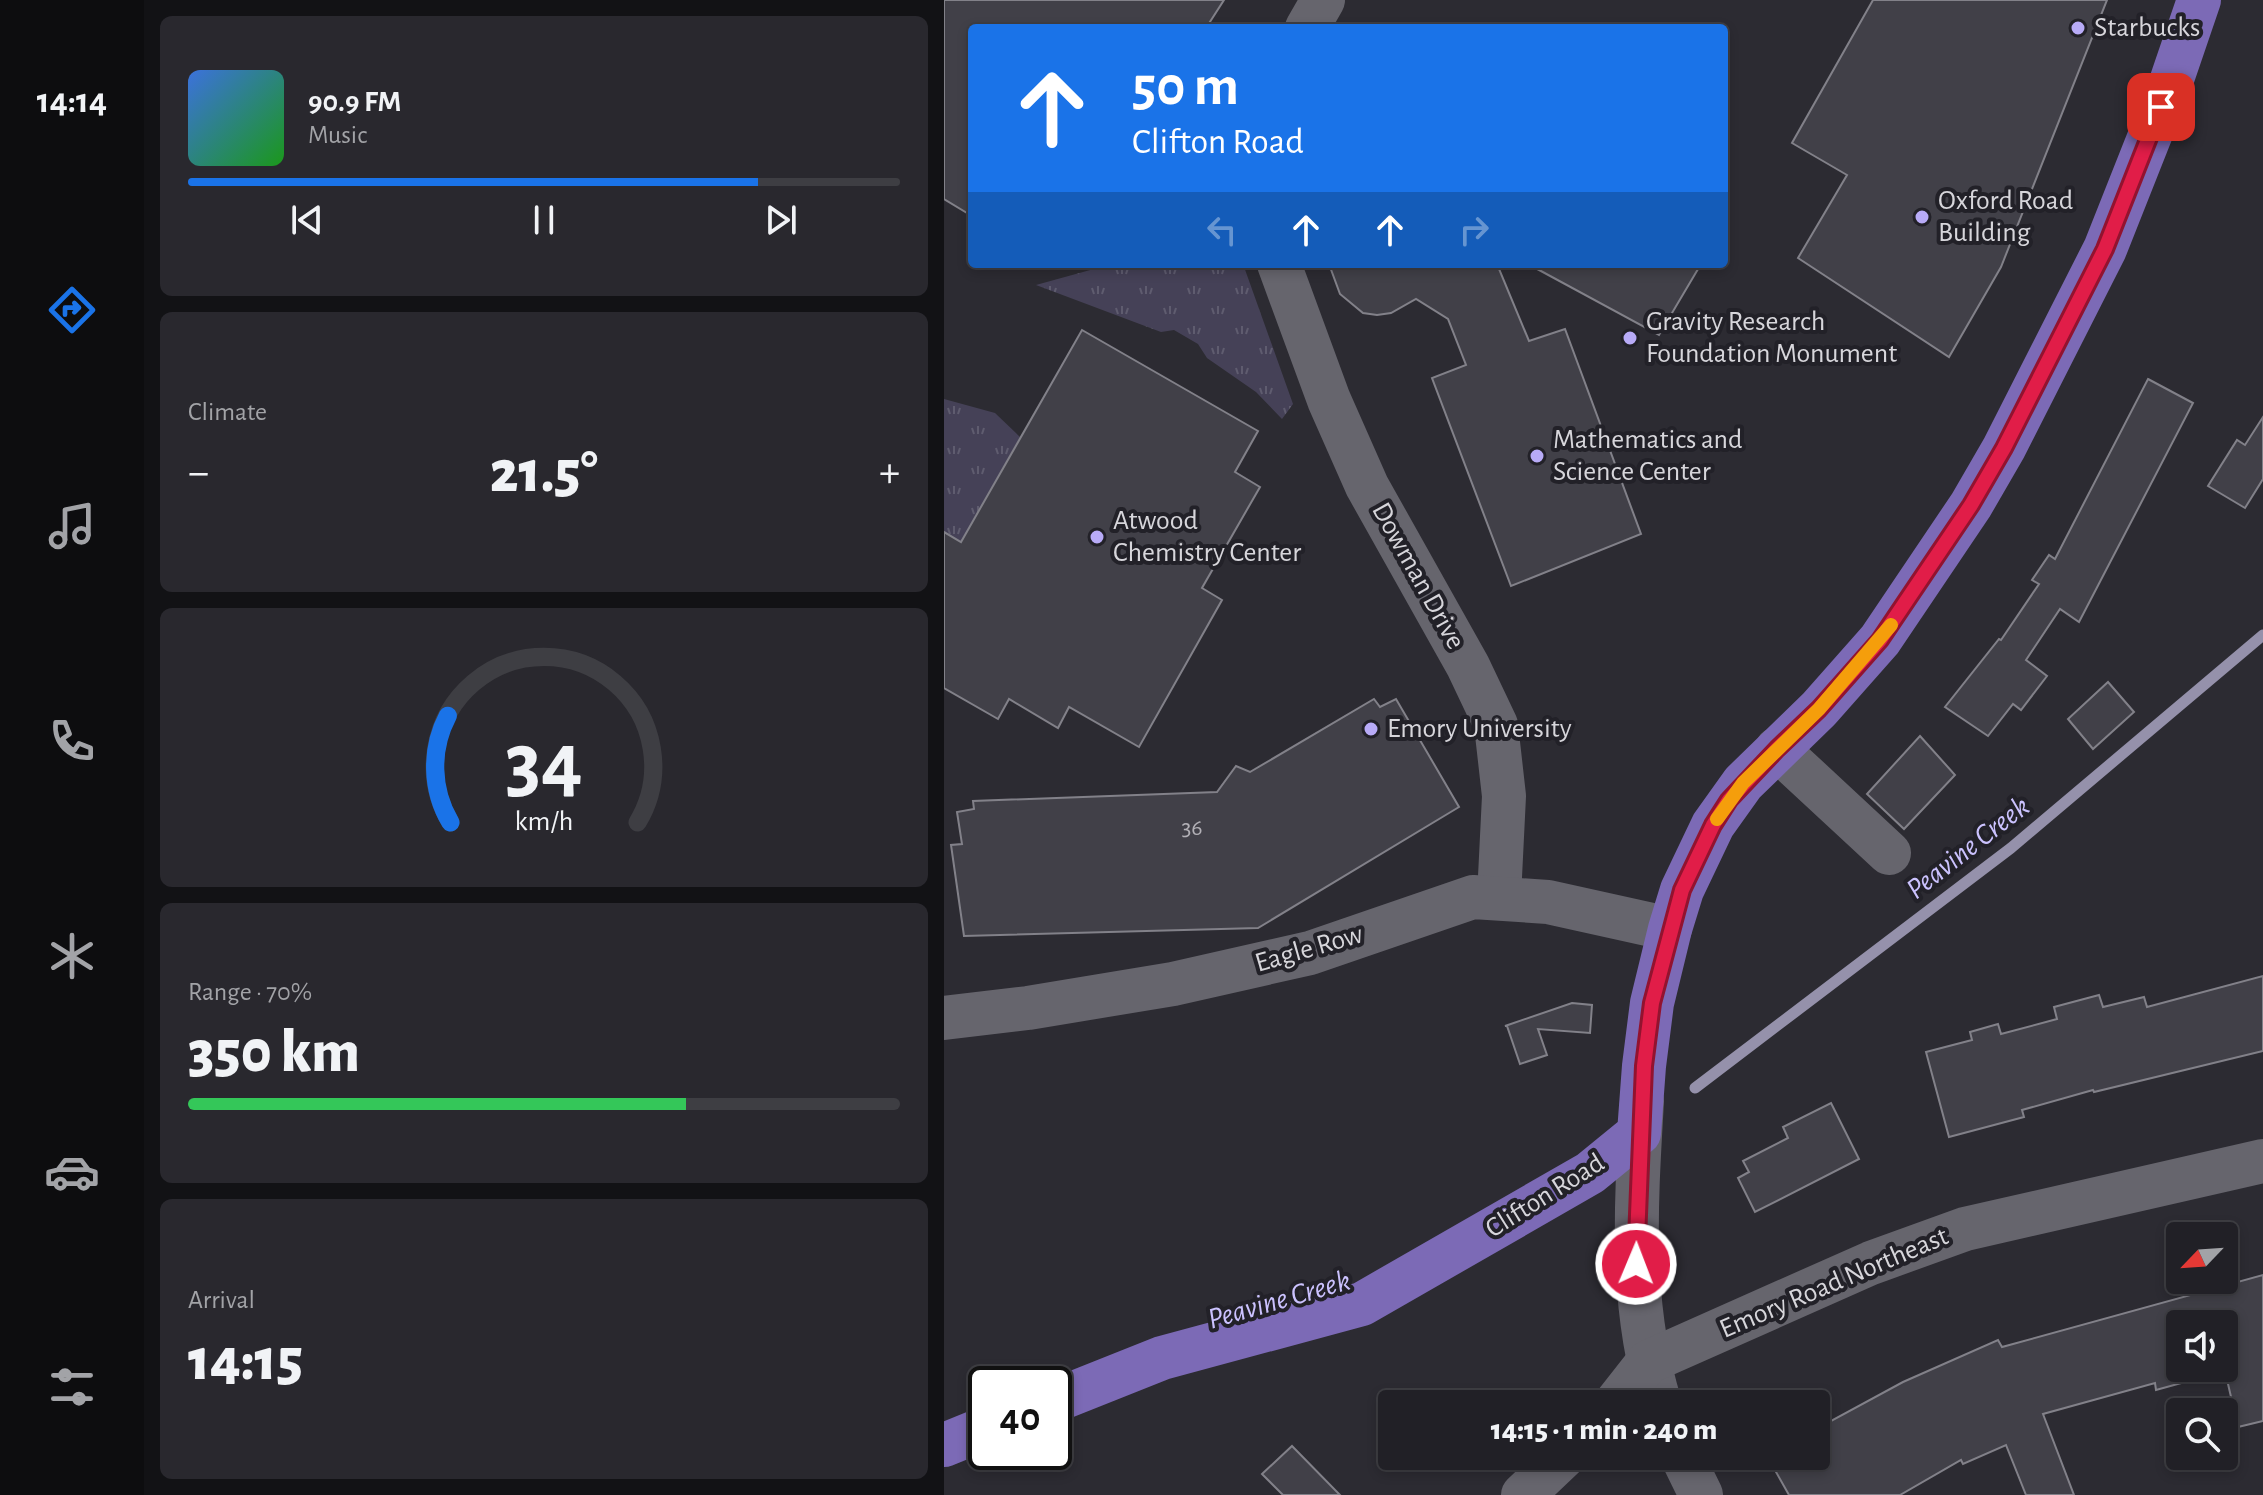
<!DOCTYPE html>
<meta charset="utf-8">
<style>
:root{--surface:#212026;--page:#29282e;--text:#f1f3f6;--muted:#a2a3a7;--line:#3e3e43;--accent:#1a73e8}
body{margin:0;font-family:"Alegreya Sans",sans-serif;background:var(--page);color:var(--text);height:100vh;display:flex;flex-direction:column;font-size:30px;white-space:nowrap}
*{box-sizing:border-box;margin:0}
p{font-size:26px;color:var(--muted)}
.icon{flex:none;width:44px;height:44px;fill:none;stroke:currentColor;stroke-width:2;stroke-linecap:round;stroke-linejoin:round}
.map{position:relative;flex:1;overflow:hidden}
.sheet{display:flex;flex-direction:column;gap:16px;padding:16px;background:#121215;width:800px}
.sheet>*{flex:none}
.guide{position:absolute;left:24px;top:24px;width:760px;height:244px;border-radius:8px;box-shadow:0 4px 12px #0003,0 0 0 2px var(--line);background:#1a73e8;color:#fff;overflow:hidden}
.needle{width:52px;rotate:245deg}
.fabs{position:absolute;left:1222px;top:1222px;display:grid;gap:16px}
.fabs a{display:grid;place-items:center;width:72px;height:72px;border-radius:8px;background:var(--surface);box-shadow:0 4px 12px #0003,0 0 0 2px var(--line);font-size:40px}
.speed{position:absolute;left:24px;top:1366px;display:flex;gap:16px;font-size:40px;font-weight:700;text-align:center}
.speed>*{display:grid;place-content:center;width:104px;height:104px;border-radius:50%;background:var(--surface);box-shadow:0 4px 12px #0003,0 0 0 2px var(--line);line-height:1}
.speed .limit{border:4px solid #111;border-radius:12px;background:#fff;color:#111}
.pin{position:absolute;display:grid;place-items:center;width:68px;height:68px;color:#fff;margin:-34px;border-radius:16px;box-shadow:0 4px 12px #0006}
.me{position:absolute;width:88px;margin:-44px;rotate:1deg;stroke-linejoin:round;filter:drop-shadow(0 0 6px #0008)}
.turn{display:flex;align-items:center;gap:28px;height:168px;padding:0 32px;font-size:36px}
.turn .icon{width:104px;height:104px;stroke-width:2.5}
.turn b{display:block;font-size:56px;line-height:68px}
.lanes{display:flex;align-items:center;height:76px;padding:0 32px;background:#0003;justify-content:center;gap:40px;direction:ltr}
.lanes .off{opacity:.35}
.big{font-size:60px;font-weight:800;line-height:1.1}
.sheet .tile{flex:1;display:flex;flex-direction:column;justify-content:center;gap:12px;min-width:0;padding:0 28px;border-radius:12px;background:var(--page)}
.sheet .dial{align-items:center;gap:0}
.dial svg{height:208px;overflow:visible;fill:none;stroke:var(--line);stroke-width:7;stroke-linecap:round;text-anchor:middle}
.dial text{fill:var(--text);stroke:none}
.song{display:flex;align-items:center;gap:24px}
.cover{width:96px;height:96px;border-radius:12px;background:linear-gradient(135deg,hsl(220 70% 55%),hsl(120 70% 35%))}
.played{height:8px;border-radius:4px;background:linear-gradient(90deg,var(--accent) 80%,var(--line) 80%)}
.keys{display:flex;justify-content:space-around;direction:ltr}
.heat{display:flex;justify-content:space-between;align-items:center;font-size:44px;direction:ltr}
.charge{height:12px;border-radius:6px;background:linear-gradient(90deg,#34c759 70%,var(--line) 0)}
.trip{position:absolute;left:434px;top:1390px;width:452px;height:80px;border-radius:8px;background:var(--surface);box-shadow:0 4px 12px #0003,0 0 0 2px var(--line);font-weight:800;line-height:80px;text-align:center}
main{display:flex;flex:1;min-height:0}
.tab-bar{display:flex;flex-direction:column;width:144px;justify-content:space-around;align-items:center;background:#0d0d0f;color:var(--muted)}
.tab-bar .icon{width:56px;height:56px}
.tab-bar .current{color:var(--accent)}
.tab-bar b{font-size:36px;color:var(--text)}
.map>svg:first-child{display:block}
.grass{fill:url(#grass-tufts)}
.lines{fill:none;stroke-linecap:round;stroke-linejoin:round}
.stream{stroke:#9591ab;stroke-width:11}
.building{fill:#414048;stroke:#828189;stroke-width:2;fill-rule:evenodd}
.minor{stroke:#66656d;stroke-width:44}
.major{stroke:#7c6ab6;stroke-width:44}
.route-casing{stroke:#92132f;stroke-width:20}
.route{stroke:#e11d48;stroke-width:14}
.slow{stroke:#f59e0b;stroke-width:14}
.poi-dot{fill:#b8abf7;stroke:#222128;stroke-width:3}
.labels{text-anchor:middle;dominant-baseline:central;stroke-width:8;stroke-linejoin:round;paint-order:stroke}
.number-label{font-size:24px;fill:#b2b0b6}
.poi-label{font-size:28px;fill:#d7d6db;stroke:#222128;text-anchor:start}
.street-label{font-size:28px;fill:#d7d6db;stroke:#222128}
.water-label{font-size:30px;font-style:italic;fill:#cbc2fe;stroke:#222128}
</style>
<main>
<nav class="tab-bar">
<b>14:14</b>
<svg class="icon current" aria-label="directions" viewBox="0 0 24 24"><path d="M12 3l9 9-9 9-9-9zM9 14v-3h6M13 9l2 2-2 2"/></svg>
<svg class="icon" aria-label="music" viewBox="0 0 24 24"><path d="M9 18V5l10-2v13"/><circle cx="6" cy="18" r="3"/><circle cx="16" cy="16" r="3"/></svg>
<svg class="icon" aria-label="phone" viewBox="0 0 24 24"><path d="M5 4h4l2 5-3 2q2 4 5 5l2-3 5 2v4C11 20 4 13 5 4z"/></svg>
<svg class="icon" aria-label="climate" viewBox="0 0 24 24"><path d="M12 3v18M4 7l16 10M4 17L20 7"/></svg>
<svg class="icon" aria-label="car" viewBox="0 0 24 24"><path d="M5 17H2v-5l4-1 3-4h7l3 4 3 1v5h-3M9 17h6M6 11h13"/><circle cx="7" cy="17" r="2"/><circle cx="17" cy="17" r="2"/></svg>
<svg class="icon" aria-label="filters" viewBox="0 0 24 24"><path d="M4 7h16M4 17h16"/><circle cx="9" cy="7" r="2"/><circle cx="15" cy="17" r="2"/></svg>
</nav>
<section class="sheet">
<div class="tile">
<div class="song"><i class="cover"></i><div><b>90.9 FM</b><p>Music</p></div></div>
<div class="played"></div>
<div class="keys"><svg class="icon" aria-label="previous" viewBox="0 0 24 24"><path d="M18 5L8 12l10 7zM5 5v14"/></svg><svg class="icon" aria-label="pause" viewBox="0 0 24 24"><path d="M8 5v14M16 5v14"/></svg><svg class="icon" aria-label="next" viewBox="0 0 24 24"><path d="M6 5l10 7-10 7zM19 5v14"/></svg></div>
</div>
<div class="tile"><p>Climate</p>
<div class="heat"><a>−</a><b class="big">21.5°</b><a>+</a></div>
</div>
<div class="tile dial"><svg viewBox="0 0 100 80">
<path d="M14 69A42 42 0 1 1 86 69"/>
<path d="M14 69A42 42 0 0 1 13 28" stroke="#1a73e8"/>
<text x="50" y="56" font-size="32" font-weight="700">34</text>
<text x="50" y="72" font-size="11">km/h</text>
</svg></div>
<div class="tile"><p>Range · 70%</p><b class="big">350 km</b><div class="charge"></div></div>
<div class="tile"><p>Arrival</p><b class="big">14:15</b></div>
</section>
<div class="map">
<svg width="1319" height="1495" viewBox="0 0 1319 1495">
<defs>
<pattern id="grass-tufts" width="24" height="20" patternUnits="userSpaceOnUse" patternTransform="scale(2)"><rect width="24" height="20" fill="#454157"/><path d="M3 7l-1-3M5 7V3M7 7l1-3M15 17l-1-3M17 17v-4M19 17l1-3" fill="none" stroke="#5f5c6f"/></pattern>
</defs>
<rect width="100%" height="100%" fill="#2c2b32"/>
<g class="grass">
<polygon points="168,264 299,264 349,404 338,419 312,392 263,358 254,344 230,330 217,332 92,285"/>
<polygon points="0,399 51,413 76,437 17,542 0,532"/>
</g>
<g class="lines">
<polyline class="stream" points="751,1088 1067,848 1319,635"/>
</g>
<g class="building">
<polygon points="0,0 280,0 262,28 28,28 28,216 0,199"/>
<polygon points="929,0 1163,0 1057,267 1005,357 854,258 903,175 848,143"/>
<polygon points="385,264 553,264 585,341 621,329 697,534 567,586 488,378 522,365 504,319 472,299 447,313 433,315 419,313 396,294"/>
<polygon points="584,264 757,264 715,335"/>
<polygon points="138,330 314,431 291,472 316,487 258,588 278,600 195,747 125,707 114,728 65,699 54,719 0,688 0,532 17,542"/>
<polygon points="1204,379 1249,403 1135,622 1116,609 1082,660 1103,676 1077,710 1069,704 1044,736 1001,707 1055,639 1057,640 1095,584 1088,580 1105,555 1111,559"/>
<polygon points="1319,417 1319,479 1301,508 1264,486 1293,440 1301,445"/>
<polygon points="1164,682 1190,712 1149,749 1124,719"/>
<polygon points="430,699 436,707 452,699 515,807 314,928 20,936 7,845 18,844 13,812 30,809 29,801 273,792 292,766 306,772"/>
<polygon points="976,736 1011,775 960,829 923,794"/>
<polygon points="1319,976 1319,1051 1150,1092 1149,1090 1078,1110 1080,1117 1005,1137 982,1052 1028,1040 1026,1032 1054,1024 1057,1034 1113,1019 1110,1007 1155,995 1159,1007 1200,997 1203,1007"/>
<polygon points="628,1003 648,1005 646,1033 594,1029 603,1055 576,1064 563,1026 561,1026"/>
<polygon points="887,1103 915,1159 811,1212 794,1178 805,1172 799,1161 844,1138 839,1127"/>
<path d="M1319,1275V1421L1294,1427L1281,1371L1212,1390L1211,1383L1099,1414L1130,1495H1082L1062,1445L1019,1464L1017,1460L956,1495H845L823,1456H872V1429L959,1382L1054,1340L1058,1347ZM1236,1324H1280V1368H1236Z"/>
<polygon points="348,1446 396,1495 339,1495 318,1474"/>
</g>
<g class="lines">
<g class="minor">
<polyline points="363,28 379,0"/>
<polyline points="335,264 385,400 423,486 524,666 552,725 560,796 555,897"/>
<polyline points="833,749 945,853"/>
<polyline points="0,1018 84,1008 229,984 366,953 529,897 604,902 726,929"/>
<path d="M698,1101C692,1203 685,1305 716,1404"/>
<polyline points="671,1404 704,1362 927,1263 1021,1229 1319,1161"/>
<polyline points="738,1456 757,1495"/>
<polyline points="579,1495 620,1456"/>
</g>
<g class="major">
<polyline points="110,1401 218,1358 418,1304 646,1173 695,1133 700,1066 708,1003 726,929 738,890 769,825 799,783 875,709 936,640 1027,505 1060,448 1161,249 1226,85 1255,0"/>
<polyline points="0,1445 42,1428"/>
</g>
</g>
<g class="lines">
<g class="route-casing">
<polyline id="route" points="692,1264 700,1066 708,1003 738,890 769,825 785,800 833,749 875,709 936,640 1027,505 1060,448 1161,249 1217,107"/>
</g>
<use href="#route" class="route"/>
<polyline class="slow" points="773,819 799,783 875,709 947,625"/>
</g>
<g class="poi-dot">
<circle cx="1134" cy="28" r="8"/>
<circle cx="978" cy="217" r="8"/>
<circle cx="686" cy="338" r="8"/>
<circle cx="593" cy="456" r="8"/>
<circle cx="153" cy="537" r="8"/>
<circle cx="427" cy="729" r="8"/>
</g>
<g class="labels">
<g class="number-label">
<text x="248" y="828">36</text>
</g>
<g class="poi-label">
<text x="1150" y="28">Starbucks</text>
<text x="994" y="201">Oxford Road<tspan x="994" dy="32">Building</tspan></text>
<text x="702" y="322">Gravity Research<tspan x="702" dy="32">Foundation Monument</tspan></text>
<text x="609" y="440">Mathematics and<tspan x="609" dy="32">Science Center</tspan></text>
<text x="169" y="521">Atwood<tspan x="169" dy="32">Chemistry Center</tspan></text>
<text x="443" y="729">Emory University</text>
</g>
<g class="street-label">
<text transform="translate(474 576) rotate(61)">Dowman Drive</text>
<text transform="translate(365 949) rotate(-16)">Eagle Row</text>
<text transform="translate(601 1196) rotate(-32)">Clifton Road</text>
<text transform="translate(890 1283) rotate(-23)">Emory Road Northeast</text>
</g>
<g class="water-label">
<text transform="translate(1024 848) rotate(-38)">Peavine Creek</text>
<text transform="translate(335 1300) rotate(-16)">Peavine Creek</text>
</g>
</g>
</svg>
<div class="fabs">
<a><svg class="needle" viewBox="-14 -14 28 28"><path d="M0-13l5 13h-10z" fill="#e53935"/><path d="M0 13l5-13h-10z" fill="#a2a3a7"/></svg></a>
<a><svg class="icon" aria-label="sound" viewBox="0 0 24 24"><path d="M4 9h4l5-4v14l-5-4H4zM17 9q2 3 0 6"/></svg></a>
<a><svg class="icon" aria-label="search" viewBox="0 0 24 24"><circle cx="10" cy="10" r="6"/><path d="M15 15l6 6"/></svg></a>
</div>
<div class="speed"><div class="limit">40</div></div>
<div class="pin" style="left:1217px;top:107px;background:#d93025"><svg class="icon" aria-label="arrive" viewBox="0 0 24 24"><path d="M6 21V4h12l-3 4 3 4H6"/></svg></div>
<svg class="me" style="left:692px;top:1264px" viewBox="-20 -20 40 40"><circle r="17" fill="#e11d48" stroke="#fff" stroke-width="3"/><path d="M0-11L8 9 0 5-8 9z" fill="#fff"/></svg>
<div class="trip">14:15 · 1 min · 240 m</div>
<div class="guide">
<div class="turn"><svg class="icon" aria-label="ahead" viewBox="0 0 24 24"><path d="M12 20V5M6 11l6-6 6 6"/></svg><div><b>50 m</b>Clifton Road</div></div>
<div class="lanes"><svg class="icon off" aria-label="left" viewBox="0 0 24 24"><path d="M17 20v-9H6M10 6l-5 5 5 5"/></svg><svg class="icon" aria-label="ahead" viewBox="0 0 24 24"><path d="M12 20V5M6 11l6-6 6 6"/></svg><svg class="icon" aria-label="ahead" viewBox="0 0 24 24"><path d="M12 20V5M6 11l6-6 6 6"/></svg><svg class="icon off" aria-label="right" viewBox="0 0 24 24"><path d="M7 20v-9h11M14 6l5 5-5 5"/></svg></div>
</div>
</div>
</main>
